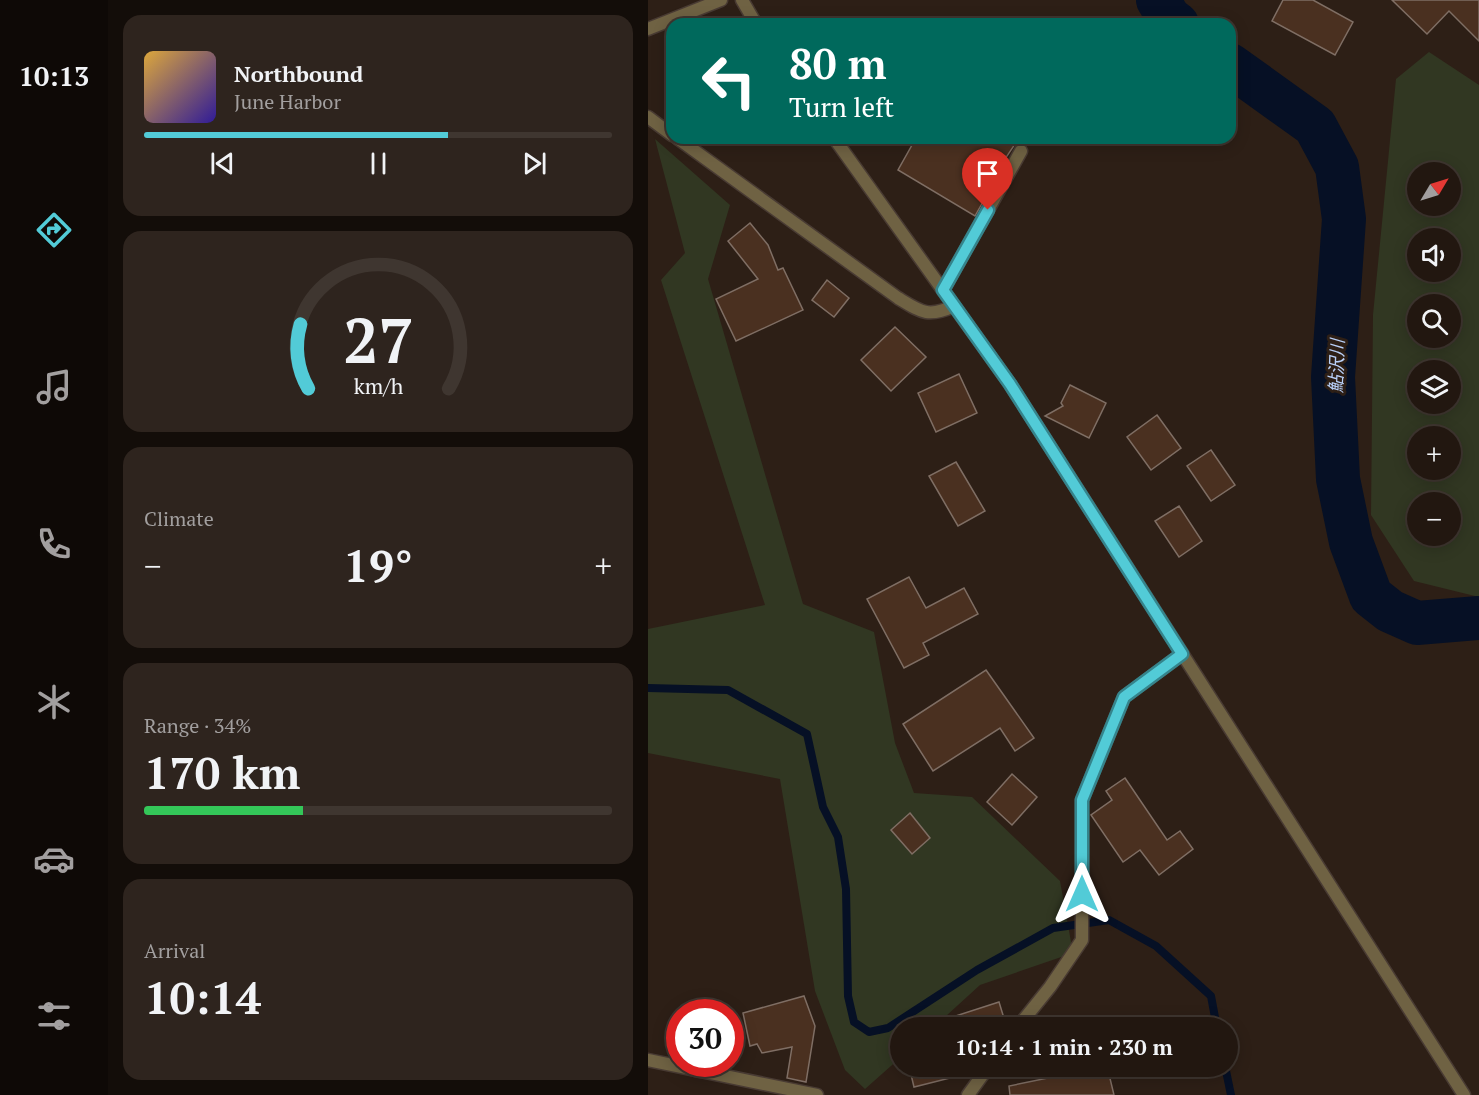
<!DOCTYPE html>
<meta charset="utf-8">
<style>
:root{--surface:#221710;--page:#2e241e;--text:#f1f3f6;--muted:#a29f9f;--line:#3f3630;--accent:#52cbd7}
body{margin:0;font-family:"PT Serif","Noto Sans JP",serif;background:var(--page);color:var(--text);height:100vh;display:flex;flex-direction:column;font-size:22px;white-space:nowrap}
*{box-sizing:border-box;margin:0}
p{font-size:20px;color:var(--muted)}
.icon{flex:none;width:33px;height:33px;fill:none;stroke:currentColor;stroke-width:2;stroke-linecap:round;stroke-linejoin:round}
.map{position:relative;flex:1;overflow:hidden}
.drawer{display:flex;flex-direction:column;gap:15px;padding:15px;background:#130d09;width:540px}
.drawer>*{flex:none}
.banner{position:absolute;left:18px;top:18px;width:570px;height:126px;border-radius:18px;box-shadow:0 3px 15px #0003,0 0 0 2px var(--line);background:#00695c;color:#fff;overflow:hidden}
.needle{width:39px;rotate:52deg}
.controls{position:absolute;left:759px;top:162px;display:grid;gap:12px}
.controls a{display:grid;place-items:center;width:54px;height:54px;border-radius:50%;background:var(--surface);box-shadow:0 3px 15px #0003,0 0 0 2px var(--line);font-size:30px}
.speed{position:absolute;left:18px;top:999px;display:flex;gap:12px;font-size:30px;font-weight:700;text-align:center}
.speed>*{display:grid;place-content:center;width:78px;height:78px;border-radius:50%;background:var(--surface);box-shadow:0 3px 15px #0003,0 0 0 2px var(--line);line-height:1}
.speed .limit{border:9px solid #d22;background:#fff;color:#111}
.pin{position:absolute;display:grid;place-items:center;width:51px;height:51px;color:#fff;margin:-62px -26px;border-radius:50% 50% 50% 0;rotate:-45deg;box-shadow:0 0 6px #0007}
.pin .icon{rotate:45deg}
.me{position:absolute;width:66px;margin:-33px;rotate:0deg;stroke-linejoin:round;filter:drop-shadow(0 0 4px #0008)}
.turn{display:flex;align-items:center;gap:21px;height:126px;padding:0 24px;font-size:27px}
.turn .icon{width:78px;height:78px;stroke-width:2.5}
.turn b{display:block;font-size:42px;line-height:51px}
.big{font-size:45px;font-weight:600;line-height:1.1}
.drawer .tile{flex:1;display:flex;flex-direction:column;justify-content:center;gap:9px;min-width:0;padding:0 21px;border-radius:18px;background:var(--page)}
.drawer .dial{align-items:center;gap:0}
.dial svg{height:156px;overflow:visible;fill:none;stroke:var(--line);stroke-width:7;stroke-linecap:round;text-anchor:middle}
.dial text{fill:var(--text);stroke:none}
.song{display:flex;align-items:center;gap:18px}
.cover{width:72px;height:72px;border-radius:9px;background:linear-gradient(135deg,hsl(40 70% 55%),hsl(250 70% 35%))}
.played{height:6px;border-radius:3px;background:linear-gradient(90deg,var(--accent) 65%,var(--line) 65%)}
.keys{display:flex;justify-content:space-around;direction:ltr}
.heat{display:flex;justify-content:space-between;align-items:center;font-size:33px;direction:ltr}
.charge{height:9px;border-radius:4px;background:linear-gradient(90deg,#34c759 34%,var(--line) 0)}
.trip{position:absolute;left:242px;top:1017px;width:348px;height:60px;border-radius:30px;background:var(--surface);box-shadow:0 3px 15px #0003,0 0 0 2px var(--line);font-weight:600;line-height:60px;text-align:center}
main{display:flex;flex:1;min-height:0}
.dock{display:flex;flex-direction:column;width:108px;justify-content:space-around;align-items:center;background:#0e0906;color:var(--muted)}
.dock .icon{width:42px;height:42px}
.dock .selected{color:var(--accent)}
.dock b{font-size:27px;color:var(--text)}
.map>svg:first-child{display:block}
.green{fill:#313722;fill-rule:evenodd}
.lines{fill:none;stroke-linecap:round;stroke-linejoin:round}
.stream{stroke:#061025;stroke-width:8}
.river{stroke:#061025;stroke-width:44}
.building{fill:#4a3020;stroke:#7f6e64;stroke-width:1.5}
.minor-casing{stroke:#493b33;stroke-width:15}
.tertiary-casing{stroke:#493b33;stroke-width:15}
.minor{stroke:#6f6243;stroke-width:12}
.tertiary{stroke:#6f6243;stroke-width:12}
.route-casing{stroke:#35848c;stroke-width:15}
.route{stroke:#52cbd7;stroke-width:10}
.labels{text-anchor:middle;dominant-baseline:central;stroke-width:6;stroke-linejoin:round;paint-order:stroke}
.water-label{font-size:18px;font-style:italic;fill:#b9d0f8;stroke:#2d1f16}
</style>
<main>
<nav class="dock">
<b>10:13</b>
<svg class="icon selected" aria-label="directions" viewBox="0 0 24 24"><path d="M12 3l9 9-9 9-9-9zM9 14v-3h6M13 9l2 2-2 2"/></svg>
<svg class="icon" aria-label="music" viewBox="0 0 24 24"><path d="M9 18V5l10-2v13"/><circle cx="6" cy="18" r="3"/><circle cx="16" cy="16" r="3"/></svg>
<svg class="icon" aria-label="phone" viewBox="0 0 24 24"><path d="M5 4h4l2 5-3 2q2 4 5 5l2-3 5 2v4C11 20 4 13 5 4z"/></svg>
<svg class="icon" aria-label="climate" viewBox="0 0 24 24"><path d="M12 3v18M4 7l16 10M4 17L20 7"/></svg>
<svg class="icon" aria-label="car" viewBox="0 0 24 24"><path d="M5 17H2v-5l4-1 3-4h7l3 4 3 1v5h-3M9 17h6M6 11h13"/><circle cx="7" cy="17" r="2"/><circle cx="17" cy="17" r="2"/></svg>
<svg class="icon" aria-label="filters" viewBox="0 0 24 24"><path d="M4 7h16M4 17h16"/><circle cx="9" cy="7" r="2"/><circle cx="15" cy="17" r="2"/></svg>
</nav>
<section class="drawer">
<div class="tile">
<div class="song"><i class="cover"></i><div><b>Northbound</b><p>June Harbor</p></div></div>
<div class="played"></div>
<div class="keys"><svg class="icon" aria-label="previous" viewBox="0 0 24 24"><path d="M18 5L8 12l10 7zM5 5v14"/></svg><svg class="icon" aria-label="pause" viewBox="0 0 24 24"><path d="M8 5v14M16 5v14"/></svg><svg class="icon" aria-label="next" viewBox="0 0 24 24"><path d="M6 5l10 7-10 7zM19 5v14"/></svg></div>
</div>
<div class="tile dial"><svg viewBox="0 0 100 80">
<path d="M14 69A42 42 0 1 1 86 69"/>
<path d="M14 69A42 42 0 0 1 10 36" stroke="#52cbd7"/>
<text x="50" y="56" font-size="32" font-weight="700">27</text>
<text x="50" y="72" font-size="11">km/h</text>
</svg></div>
<div class="tile"><p>Climate</p>
<div class="heat"><a>−</a><b class="big">19°</b><a>+</a></div>
</div>
<div class="tile"><p>Range · 34%</p><b class="big">170 km</b><div class="charge"></div></div>
<div class="tile"><p>Arrival</p><b class="big">10:14</b></div>
</section>
<div class="map">
<svg width="831" height="1095" viewBox="0 0 831 1095">
<rect width="100%" height="100%" fill="#2d1f16"/>
<g class="green">
<path d="M781,52L831,85V597L766,581L723,515L725,315L748,79ZM770,172H802V206H770ZM770,238H802V272H770ZM770,304H802V338H770ZM770,370H802V404H770ZM770,436H802V470H770ZM770,502H802V536H770Z"/>
<polygon points="7,139 82,205 60,279 155,604 226,632 247,743 266,793 324,797 412,881 425,953 332,985 286,1027 252,1028 252,1058 217,1089 197,1070 167,991 132,779 0,753 0,629 117,605 13,280 37,253"/>
</g>
<g class="lines">
<g class="stream">
<polyline points="0,688 80,690 159,734 175,807 190,837 198,889 200,996 206,1022 221,1032 240,1028 329,970 405,928 461,920 508,946 563,996 569,1028"/>
<polyline points="577,1066 583,1095"/>
</g>
<g class="river">
<polyline points="510,0 521,18 529,24"/>
<polyline points="582,65 667,126 689,167 696,219 685,377 690,479 703,542 723,596 742,611 769,623 831,618"/>
</g>
</g>
<g class="building">
<polygon points="635,0 665,0 705,22 687,55 624,21"/>
<polygon points="744,0 831,0 831,41 801,11 779,34"/>
<polygon points="268,138 371,138 343,180 346,182 327,216 250,170"/>
<polygon points="102,223 120,245 130,270 135,268 155,310 88,341 68,299 110,279 80,241"/>
<polygon points="179,280 201,298 186,317 164,300"/>
<polygon points="247,327 278,357 243,391 213,360"/>
<polygon points="311,374 329,413 288,432 270,393"/>
<polygon points="422,385 458,403 441,438 397,416 415,406 413,403"/>
<polygon points="509,415 533,448 503,470 479,437"/>
<polygon points="563,450 587,485 563,501 539,466"/>
<polygon points="308,462 337,511 310,526 281,476"/>
<polygon points="531,506 554,541 531,557 507,521"/>
<polygon points="261,577 278,608 316,588 330,614 275,643 281,655 256,668 219,599"/>
<polygon points="338,670 386,738 367,751 352,728 285,771 255,724"/>
<polygon points="364,774 389,797 364,825 339,802"/>
<polygon points="477,778 519,840 532,831 545,849 511,875 492,850 475,862 443,815 464,800 458,791"/>
<polygon points="262,813 282,838 264,854 243,830"/>
<polygon points="156,996 167,1026 158,1082 139,1078 144,1047 114,1053 109,1044 102,1046 95,1013"/>
<polygon points="351,1002 359,1028 286,1028 286,1023"/>
<polygon points="261,1066 317,1066 318,1074 266,1087"/>
<polygon points="459,1066 466,1095 362,1095 361,1086"/>
</g>
<g class="lines">
<g class="minor-casing">
<g id="minor">
<polyline points="0,29 73,0"/>
<polyline points="0,117 24,135"/>
<path d="M29,138L250,298C273,312 280,318 306,306"/>
<polyline points="295,290 373,151"/>
<polyline points="369,1028 402,987 434,940 434,800 476,697 534,654"/>
<polyline points="0,1060 169,1095"/>
<polyline points="320,1095 341,1066"/>
</g>
</g>
<g class="tertiary-casing">
<g id="tertiary">
<polyline points="94,0 108,24"/>
<polyline points="186,138 362,384 816,1095"/>
</g>
</g>
<use href="#minor" class="minor"/>
<use href="#tertiary" class="tertiary"/>
</g>
<g class="lines">
<g class="route-casing">
<polyline id="route" points="340,210 295,290 362,384 534,654 476,697 434,800 434,894"/>
</g>
<use href="#route" class="route"/>
</g>
<g class="labels">
<g class="water-label">
<text transform="translate(688 366) rotate(-88)">鮎沢川</text>
</g>
</g>
</svg>
<div class="controls">
<a><svg class="needle" viewBox="-14 -14 28 28"><path d="M0-13l5 13h-10z" fill="#e53935"/><path d="M0 13l5-13h-10z" fill="#a29f9f"/></svg></a>
<a><svg class="icon" aria-label="sound" viewBox="0 0 24 24"><path d="M4 9h4l5-4v14l-5-4H4zM17 9q2 3 0 6"/></svg></a>
<a><svg class="icon" aria-label="search" viewBox="0 0 24 24"><circle cx="10" cy="10" r="6"/><path d="M15 15l6 6"/></svg></a>
<a><svg class="icon" aria-label="layers" viewBox="0 0 24 24"><path d="M12 4l9 5-9 5-9-5zM3 14l9 5 9-5"/></svg></a>
<a>+</a>
<a>−</a>
</div>
<div class="speed"><div class="limit">30</div></div>
<div class="pin" style="left:340px;top:210px;background:#d93025"><svg class="icon" aria-label="arrive" viewBox="0 0 24 24"><path d="M6 21V4h12l-3 4 3 4H6"/></svg></div>
<svg class="me" style="left:434px;top:894px" viewBox="-20 -20 40 40"><path d="M0-17L14 15 0 8-14 15z" fill="#52cbd7" stroke="#fff" stroke-width="4"/></svg>
<div class="trip">10:14 · 1 min · 230 m</div>
<div class="banner">
<div class="turn"><svg class="icon" aria-label="left" viewBox="0 0 24 24"><path d="M17 20v-9H6M10 6l-5 5 5 5"/></svg><div><b>80 m</b>Turn left</div></div>
</div>
</div>
</main>
